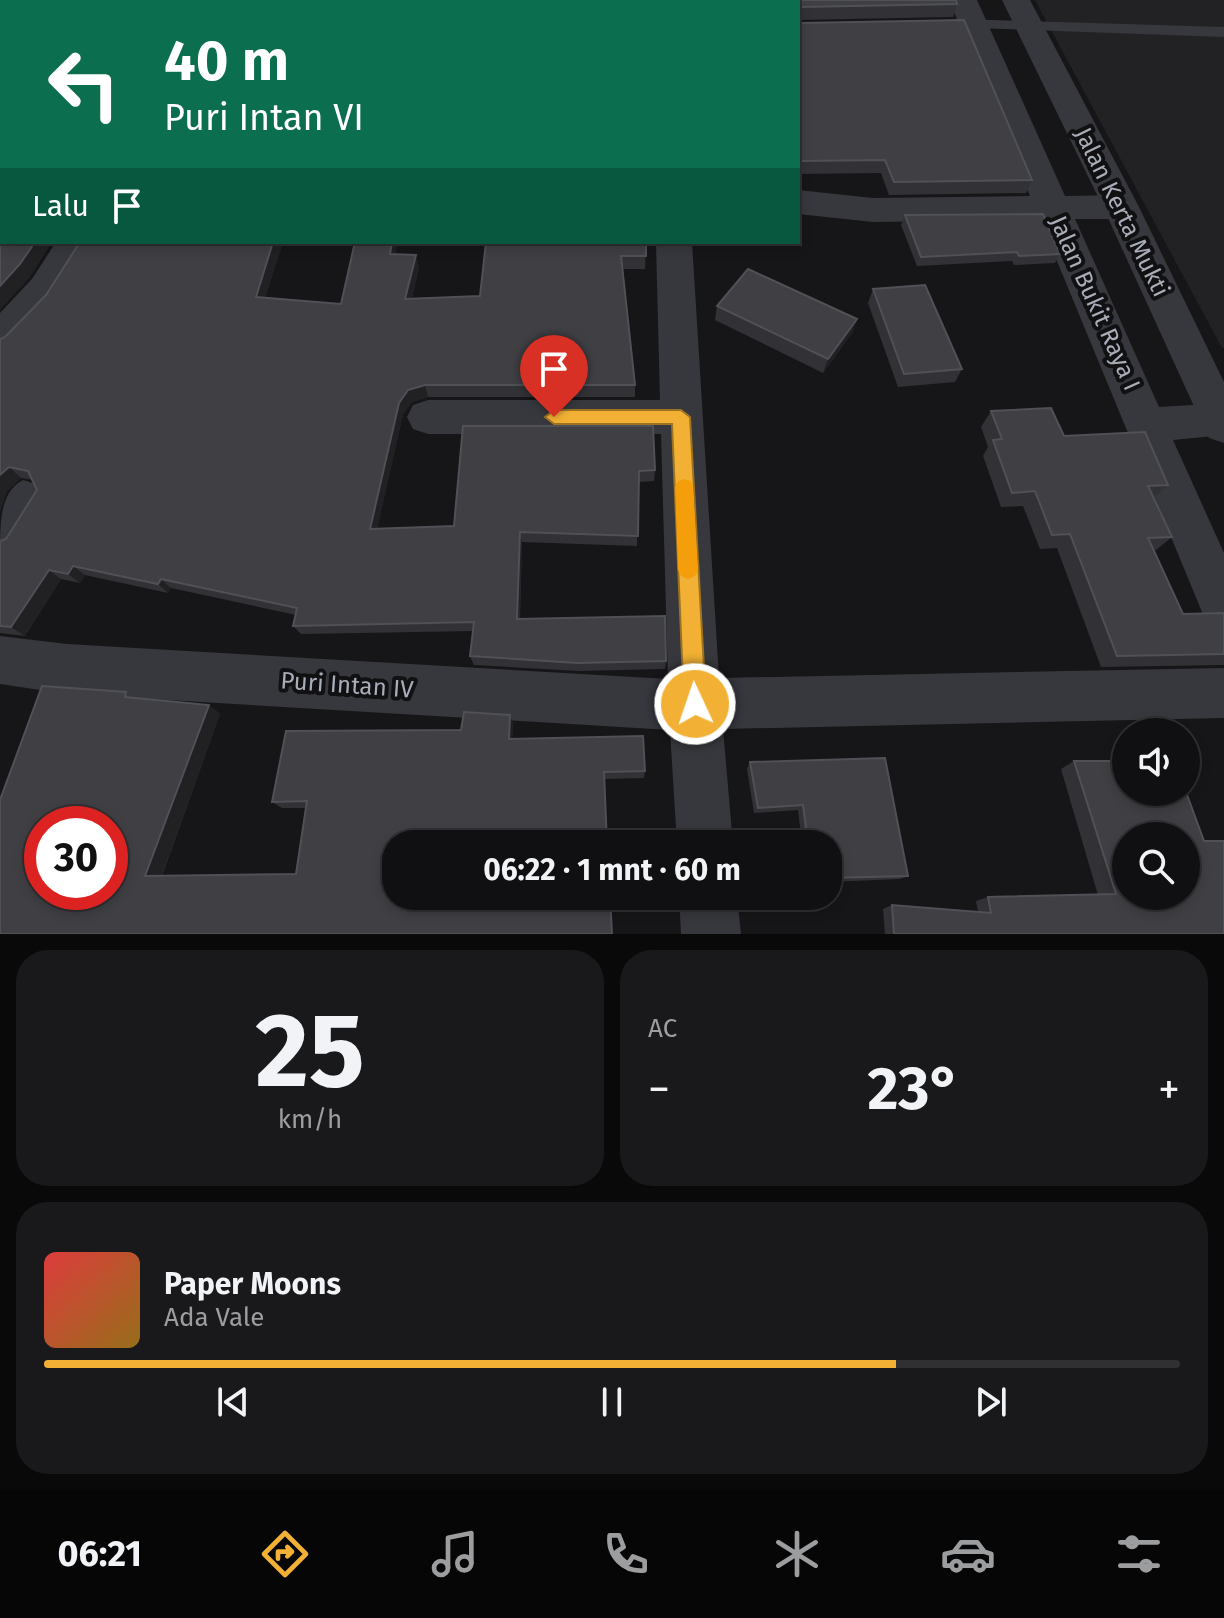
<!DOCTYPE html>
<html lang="id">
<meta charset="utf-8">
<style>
:root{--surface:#101012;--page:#19191b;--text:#f1f3f6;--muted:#9c9d9f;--line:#303032;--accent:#f2b134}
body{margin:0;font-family:"Fira Sans",sans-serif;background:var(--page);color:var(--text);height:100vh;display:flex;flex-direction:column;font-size:30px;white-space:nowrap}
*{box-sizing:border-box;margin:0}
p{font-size:26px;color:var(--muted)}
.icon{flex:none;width:44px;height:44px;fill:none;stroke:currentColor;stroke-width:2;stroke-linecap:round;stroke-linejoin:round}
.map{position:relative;height:934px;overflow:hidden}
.drawer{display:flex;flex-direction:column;gap:16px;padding:16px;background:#09090a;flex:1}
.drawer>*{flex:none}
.top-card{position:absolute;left:0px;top:0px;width:800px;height:244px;box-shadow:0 4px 12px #0003,0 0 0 2px var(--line);background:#0b6e4f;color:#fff;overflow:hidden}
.tools{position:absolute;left:1112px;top:718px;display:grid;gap:16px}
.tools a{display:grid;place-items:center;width:88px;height:88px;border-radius:50%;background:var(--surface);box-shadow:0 4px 12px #0003,0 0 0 2px var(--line);font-size:40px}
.speed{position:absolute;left:24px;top:806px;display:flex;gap:16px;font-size:40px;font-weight:700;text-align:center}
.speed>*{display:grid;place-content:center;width:104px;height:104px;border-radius:50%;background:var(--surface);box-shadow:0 4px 12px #0003,0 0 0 2px var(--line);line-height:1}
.speed .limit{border:12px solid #d22;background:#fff;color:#111}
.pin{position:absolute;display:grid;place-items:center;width:68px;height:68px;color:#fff;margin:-82px -34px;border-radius:50% 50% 50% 0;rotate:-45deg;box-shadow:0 0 8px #0007}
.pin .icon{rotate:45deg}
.me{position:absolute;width:88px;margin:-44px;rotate:357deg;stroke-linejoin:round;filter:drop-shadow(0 0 6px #0008)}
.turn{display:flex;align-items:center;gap:28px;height:168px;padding:0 32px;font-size:36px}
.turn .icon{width:104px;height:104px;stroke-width:2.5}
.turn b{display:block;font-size:56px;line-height:68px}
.then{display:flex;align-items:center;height:76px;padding:0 32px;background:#0003;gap:16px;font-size:30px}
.big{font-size:60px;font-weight:700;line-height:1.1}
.drawer .card{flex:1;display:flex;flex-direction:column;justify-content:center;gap:12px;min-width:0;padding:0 28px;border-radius:32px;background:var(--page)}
.drawer .dial{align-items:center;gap:0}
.dial b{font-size:104px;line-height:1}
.song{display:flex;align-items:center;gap:24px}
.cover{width:96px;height:96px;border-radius:12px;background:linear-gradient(135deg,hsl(0 70% 55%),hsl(40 70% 35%))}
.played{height:8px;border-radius:4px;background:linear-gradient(90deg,var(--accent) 75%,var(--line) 75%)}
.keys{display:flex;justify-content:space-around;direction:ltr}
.heat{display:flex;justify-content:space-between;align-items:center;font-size:44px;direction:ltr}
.drawer .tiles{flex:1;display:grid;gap:16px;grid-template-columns:1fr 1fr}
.card:last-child{grid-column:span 2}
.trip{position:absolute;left:382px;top:830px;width:460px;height:80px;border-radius:32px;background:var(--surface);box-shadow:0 4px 12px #0003,0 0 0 2px var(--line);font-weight:700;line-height:80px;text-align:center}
.tabs{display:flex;height:128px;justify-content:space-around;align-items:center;background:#060607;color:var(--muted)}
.tabs .icon{width:56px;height:56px}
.tabs .current{color:var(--accent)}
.tabs b{font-size:36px;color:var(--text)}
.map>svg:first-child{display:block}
.built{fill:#222225}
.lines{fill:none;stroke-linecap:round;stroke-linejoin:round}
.service{fill:#37383d;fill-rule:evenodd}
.minor{fill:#37383d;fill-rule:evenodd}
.tertiary{fill:#37383d;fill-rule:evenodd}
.wall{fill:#323236}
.shaded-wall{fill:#212124}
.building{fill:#3f3f44;stroke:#4f5156;stroke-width:2;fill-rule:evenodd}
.route{fill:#f2b134;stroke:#9d7322;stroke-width:2}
.slow{fill:#f59e0b}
.labels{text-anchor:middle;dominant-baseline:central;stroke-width:8;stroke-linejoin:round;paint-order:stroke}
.street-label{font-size:24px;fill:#a8adb8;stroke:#111113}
</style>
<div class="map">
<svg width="1224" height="934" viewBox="0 0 1224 934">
<rect width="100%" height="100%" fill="#161618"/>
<g class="built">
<polygon points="226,0 793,0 794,2 225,2"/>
<polygon points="1035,0 1224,0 1224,348 1222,348"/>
</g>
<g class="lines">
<polygon class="service" points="956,19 1224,27 1224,37 950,27 948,24"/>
<g class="minor">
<polygon points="949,0 977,0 1065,196 1121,195 1133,199 1139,207 1133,215 1121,219 1075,219 1159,407 1224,403 1224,435 1173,440 1224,553 1224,631 1207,624 1040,220 873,222 798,214 798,190 873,198 1030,196"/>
<polygon points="0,183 2,184 2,208 0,207"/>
<path d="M56,242H93C73,275 37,342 0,354V313L32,279Z"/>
<polygon points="656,242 692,242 719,678 1224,668 1224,718 723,729 733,844 677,844 670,730 67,694 0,684 0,636 67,644 668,679 661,434 428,434 413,429 407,417 413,405 428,400 660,400"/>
<path d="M23,480L39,485L46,499L16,547L0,553C0,522 0,492 23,480Z"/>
<polygon points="679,896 737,896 741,934 681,934"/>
</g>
<polygon class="tertiary" points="1002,0 1030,0 1139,207 1224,382 1224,443 1209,438 1203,426 1103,207"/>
</g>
<g class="wall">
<polygon points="728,0 956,0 957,4 953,17 798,20 798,2 729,2"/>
<polygon points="798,21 1032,180 1026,193 889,195 881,173 798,174"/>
<polygon points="905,215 1060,254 1055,263 1014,265 1012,261 917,266 901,225"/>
<polygon points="283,242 265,297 341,304 398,242 395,254 419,268 412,298 480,296 646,242 645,269 623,269 635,385 635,397 428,397 412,402 403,414 377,529 454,526 463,426 655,470 654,481 639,482 637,546 522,542 520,619 666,661 665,669 578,671 474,665 470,656 473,631 301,634 293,626 296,615 171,588 168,593 85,575 80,583 61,579 25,636 0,633 0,541 6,539 37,490 33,480 21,478 7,491 5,337 46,295"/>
<polygon points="873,289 962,369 955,382 898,387 868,303"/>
<polygon points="717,306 857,319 852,333 823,373 715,320"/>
<polygon points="991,411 1064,436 1168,485 1154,498 1172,537 1156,550 1154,550 1183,614 1224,613 1224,665 1101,667 1057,548 1040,549 1023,506 1001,507 983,456 988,447 981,427"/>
<polygon points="134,697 209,705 220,714 162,876 296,874 306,808 282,808 272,802 461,730 510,715 513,724 512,739 645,771 644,778 605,779 396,896 0,934"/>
<polygon points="1074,761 1204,841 1224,934 885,934 883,909 892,905 978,912 976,901 988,897 1098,895 1061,769"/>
<polygon points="750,762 908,876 900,879 828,882 828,844 802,844 798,810 754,813 747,769"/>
</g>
<g class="shaded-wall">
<polygon points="144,0 182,0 177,2 139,2"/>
<polygon points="2,100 2,118 0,119 0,101"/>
<polygon points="35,242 52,242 30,277 0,310 0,286"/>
<polygon points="273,242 283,242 262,309 256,297"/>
<polygon points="392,242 398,242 393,267 390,254"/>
<polygon points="416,255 419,268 409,311 405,299"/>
<polygon points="857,319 852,333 823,373 828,359"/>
<polygon points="425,385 428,397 412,402 403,414 375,539 370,529 399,403 408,390"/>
<polygon points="9,467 21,478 7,491 0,513 0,475"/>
<polygon points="520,532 522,542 519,628 517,619"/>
<polygon points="73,566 85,575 80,583 68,574"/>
<polygon points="49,570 61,579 25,636 11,627"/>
<polygon points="161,579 171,588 168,593 158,584"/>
<polygon points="209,705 220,714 160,880 145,876"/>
<polygon points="510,715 513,724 512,747 509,739"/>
</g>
<g class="building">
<polygon points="0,0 144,0 139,2 2,2 2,100 0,101"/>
<polygon points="213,0 298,0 298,2 212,2"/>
<polygon points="595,0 661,0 661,2 596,2"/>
<polygon points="732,0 956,0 957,4 800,7 798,17 798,2 733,2"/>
<polygon points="964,20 1032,180 894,182 885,160 798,161 798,21 801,23"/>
<polygon points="1043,214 1060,254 1019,256 1017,252 921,257 905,215"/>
<polygon points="0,221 2,221 2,242 35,242 20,264 0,286"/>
<polygon points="80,242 273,242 256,297 341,304 355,242 392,242 390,254 416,255 405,299 480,296 486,242 646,242 646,256 621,256 635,385 425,385 408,390 399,403 370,529 454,526 463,426 653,426 655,470 639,471 638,536 520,532 517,619 665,616 666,661 577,663 470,656 474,622 293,626 297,608 161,579 158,584 73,566 68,574 49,570 11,627 0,626 0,541 6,539 37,490 28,471 9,467 0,475 0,339 5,337 46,295"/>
<polygon points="748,269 857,319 828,359 717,306"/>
<polygon points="925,285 962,369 904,374 873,289"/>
<polygon points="1051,408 1064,436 1145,432 1168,485 1148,486 1172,537 1148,538 1183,614 1224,613 1224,654 1117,656 1070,534 1052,535 1035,491 1012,493 993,440 1002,439 991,411"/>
<path d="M42,686L126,692L125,697L209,705L145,876L296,874L307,801L272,802L286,731L461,730L464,712L510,715L509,739L643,736L645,771L604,772L607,844H396V896H610L612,934H0V800ZM42,824H110V892H42Z"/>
<polygon points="885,758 908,876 828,878 828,844 808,844 803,805 758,808 750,762"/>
<path d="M1074,761H1126V792H1186L1204,841H1224V934H894L892,905L991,913L988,897L1116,894ZM1126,836H1186V896H1126Z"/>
</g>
<polygon class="route" points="554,410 681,410 690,417 706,704 702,712 695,715 687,712 684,704 672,424 554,424 545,417"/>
<polygon class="slow" points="684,479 691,481 693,487 698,570 695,576 688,579 681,576 678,570 675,487 678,481"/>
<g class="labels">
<g class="street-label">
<text transform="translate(1122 212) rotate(64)">Jalan Kerta Mukti</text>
<text transform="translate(1095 303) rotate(66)">Jalan Bukit Raya I</text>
<text transform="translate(347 685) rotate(4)">Puri Intan IV</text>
</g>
</g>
</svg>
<div class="tools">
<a><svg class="icon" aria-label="sound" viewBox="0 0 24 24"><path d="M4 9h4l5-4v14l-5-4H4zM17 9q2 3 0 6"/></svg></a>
<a><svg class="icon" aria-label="search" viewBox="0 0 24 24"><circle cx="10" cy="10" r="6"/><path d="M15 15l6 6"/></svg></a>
</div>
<div class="speed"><div class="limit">30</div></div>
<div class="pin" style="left:554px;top:417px;background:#d93025"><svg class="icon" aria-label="arrive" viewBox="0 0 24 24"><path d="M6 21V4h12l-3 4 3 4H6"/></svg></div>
<svg class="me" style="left:695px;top:704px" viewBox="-20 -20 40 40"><circle r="17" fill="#f2b134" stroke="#fff" stroke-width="3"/><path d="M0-11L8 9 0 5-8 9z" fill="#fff"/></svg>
<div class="trip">06:22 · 1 mnt · 60 m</div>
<div class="top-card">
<div class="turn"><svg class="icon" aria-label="left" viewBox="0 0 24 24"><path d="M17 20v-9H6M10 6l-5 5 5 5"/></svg><div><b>40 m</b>Puri Intan VI</div></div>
<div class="then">Lalu<svg class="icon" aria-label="arrive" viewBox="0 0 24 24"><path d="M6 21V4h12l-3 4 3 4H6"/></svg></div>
</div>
</div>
<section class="drawer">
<div class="tiles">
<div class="card dial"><b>25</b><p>km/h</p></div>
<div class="card"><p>AC</p>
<div class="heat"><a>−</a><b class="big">23°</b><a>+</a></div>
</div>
<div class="card">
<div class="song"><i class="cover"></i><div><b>Paper Moons</b><p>Ada Vale</p></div></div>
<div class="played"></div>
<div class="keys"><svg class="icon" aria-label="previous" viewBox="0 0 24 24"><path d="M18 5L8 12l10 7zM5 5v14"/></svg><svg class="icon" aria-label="pause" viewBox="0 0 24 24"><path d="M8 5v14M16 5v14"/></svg><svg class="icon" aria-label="next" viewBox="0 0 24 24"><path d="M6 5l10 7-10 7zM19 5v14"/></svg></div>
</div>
</div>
</section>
<nav class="tabs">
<b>06:21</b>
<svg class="icon current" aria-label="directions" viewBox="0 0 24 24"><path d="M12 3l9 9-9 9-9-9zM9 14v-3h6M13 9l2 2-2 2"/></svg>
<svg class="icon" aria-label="music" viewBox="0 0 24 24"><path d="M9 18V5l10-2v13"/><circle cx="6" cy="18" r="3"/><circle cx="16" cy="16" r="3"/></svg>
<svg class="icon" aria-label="phone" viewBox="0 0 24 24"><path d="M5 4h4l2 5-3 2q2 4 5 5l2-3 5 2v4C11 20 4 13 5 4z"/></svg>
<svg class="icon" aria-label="climate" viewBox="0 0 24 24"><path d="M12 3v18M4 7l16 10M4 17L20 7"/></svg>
<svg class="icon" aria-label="car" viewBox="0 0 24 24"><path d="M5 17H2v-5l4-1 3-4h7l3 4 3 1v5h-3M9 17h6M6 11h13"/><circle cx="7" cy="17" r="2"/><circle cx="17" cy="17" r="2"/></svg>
<svg class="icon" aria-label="filters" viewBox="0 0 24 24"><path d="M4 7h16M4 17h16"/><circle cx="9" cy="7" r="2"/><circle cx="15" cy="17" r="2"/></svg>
</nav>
